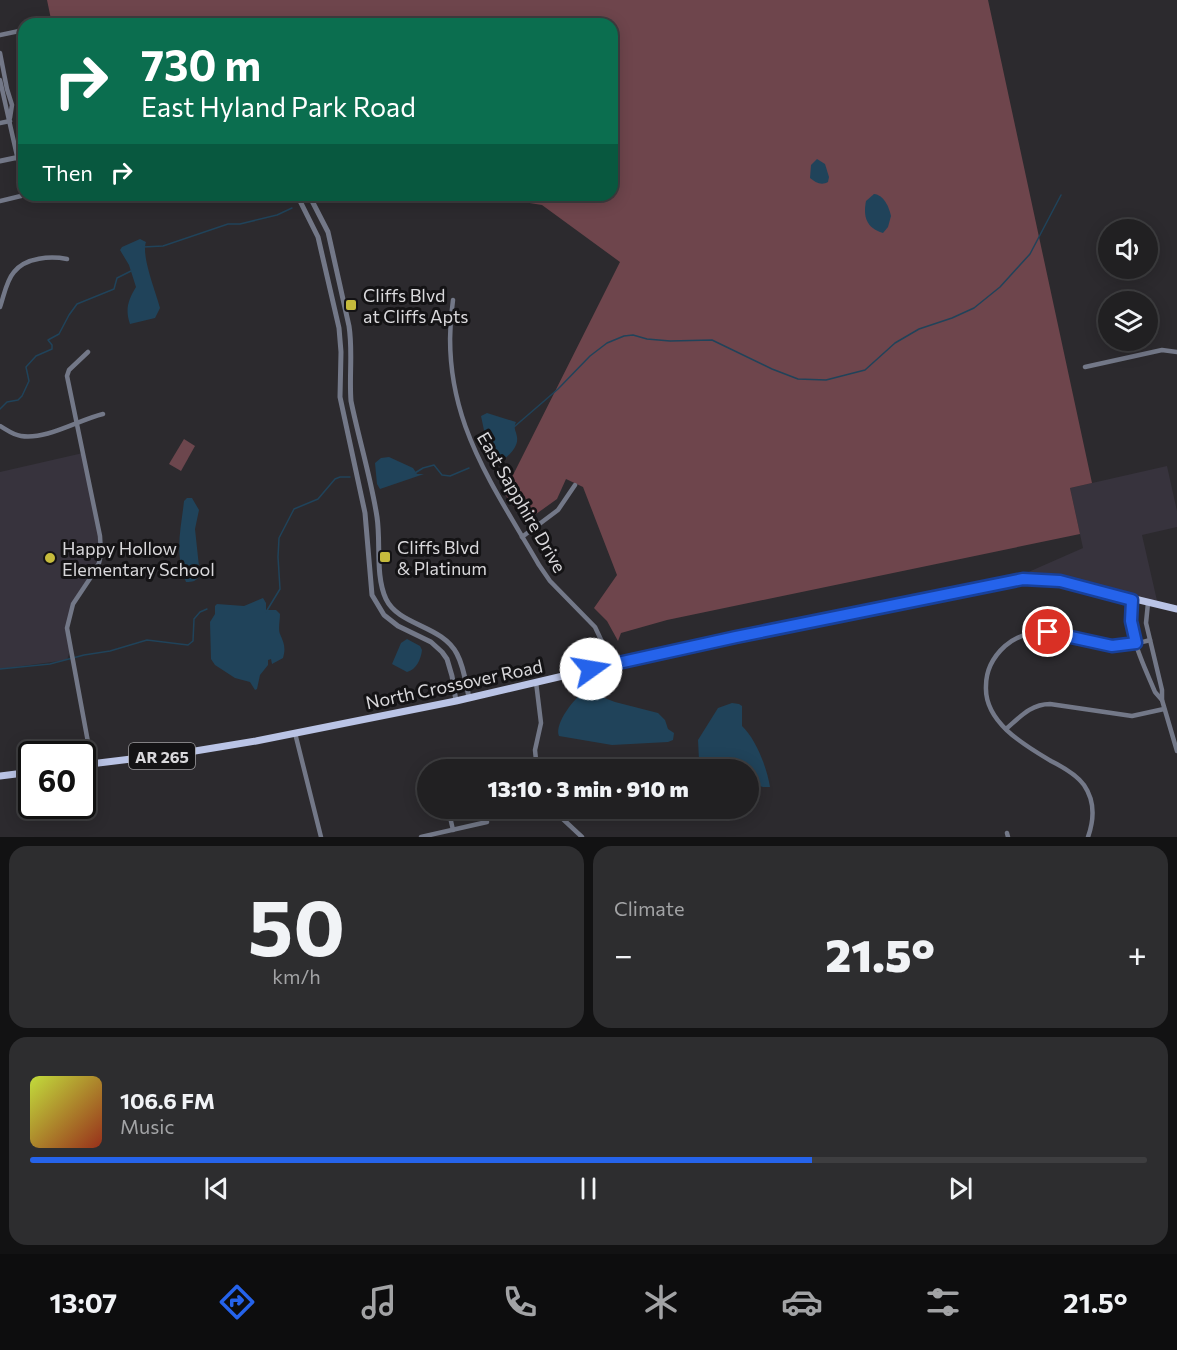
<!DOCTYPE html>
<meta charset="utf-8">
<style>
:root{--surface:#212022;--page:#2d2d2f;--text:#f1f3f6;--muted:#a2a3a5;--line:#3e3e40;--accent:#2563eb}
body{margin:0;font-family:Commissioner,sans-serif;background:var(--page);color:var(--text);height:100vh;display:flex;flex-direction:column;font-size:22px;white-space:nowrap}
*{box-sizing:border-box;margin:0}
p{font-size:20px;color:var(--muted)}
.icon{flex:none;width:33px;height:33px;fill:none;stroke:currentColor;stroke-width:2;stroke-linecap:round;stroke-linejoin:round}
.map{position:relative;height:837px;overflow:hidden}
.drawer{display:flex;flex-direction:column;gap:9px;padding:9px;background:#121213;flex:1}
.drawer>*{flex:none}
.banner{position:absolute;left:18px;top:18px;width:600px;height:183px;border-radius:18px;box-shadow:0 3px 15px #0003,0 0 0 2px var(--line);background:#0b6e4f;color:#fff;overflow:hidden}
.tools{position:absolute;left:1098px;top:219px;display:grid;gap:12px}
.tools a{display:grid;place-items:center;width:60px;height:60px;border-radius:50%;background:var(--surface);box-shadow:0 3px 15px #0003,0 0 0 2px var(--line);font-size:30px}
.speed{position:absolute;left:18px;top:741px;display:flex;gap:12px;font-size:30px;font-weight:700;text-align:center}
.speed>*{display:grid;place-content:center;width:78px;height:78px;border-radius:50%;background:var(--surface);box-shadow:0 3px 15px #0003,0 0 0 2px var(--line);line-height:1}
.speed .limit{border:3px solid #111;border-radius:9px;background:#fff;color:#111}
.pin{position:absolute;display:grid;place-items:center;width:51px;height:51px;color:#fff;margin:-26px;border:3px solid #fff;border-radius:50%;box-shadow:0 2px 6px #0007}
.me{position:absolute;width:66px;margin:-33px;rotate:77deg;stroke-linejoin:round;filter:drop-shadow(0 0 4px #0008)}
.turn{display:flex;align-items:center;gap:21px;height:126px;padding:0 24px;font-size:27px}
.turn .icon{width:78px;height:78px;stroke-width:2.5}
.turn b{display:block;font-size:42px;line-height:51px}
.then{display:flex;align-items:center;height:57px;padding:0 24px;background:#0003;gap:12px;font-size:22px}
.big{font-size:45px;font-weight:800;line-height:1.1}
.drawer .card{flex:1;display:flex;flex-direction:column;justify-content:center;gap:9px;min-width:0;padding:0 21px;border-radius:18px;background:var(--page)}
.drawer .dial{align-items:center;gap:0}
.dial b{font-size:78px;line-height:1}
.song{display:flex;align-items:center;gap:18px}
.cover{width:72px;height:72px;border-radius:9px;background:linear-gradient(135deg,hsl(70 70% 55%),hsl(10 70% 35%))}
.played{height:6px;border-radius:3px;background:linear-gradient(90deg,var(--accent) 70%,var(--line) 70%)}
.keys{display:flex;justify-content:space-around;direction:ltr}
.heat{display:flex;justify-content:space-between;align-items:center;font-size:33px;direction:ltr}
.drawer .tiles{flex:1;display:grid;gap:9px;grid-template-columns:1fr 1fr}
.card:last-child{grid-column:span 2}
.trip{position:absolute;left:417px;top:759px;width:342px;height:60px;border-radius:30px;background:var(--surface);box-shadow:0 3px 15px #0003,0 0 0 2px var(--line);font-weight:800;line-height:60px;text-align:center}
.menu{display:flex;height:96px;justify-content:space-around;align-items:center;background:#0d0d0e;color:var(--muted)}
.menu .icon{width:42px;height:42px}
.menu .current{color:var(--accent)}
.menu b{font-size:27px;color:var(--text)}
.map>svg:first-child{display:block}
.built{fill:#37333d}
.green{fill:#6c464d}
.forest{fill:#6e454c}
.water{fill:#20435a}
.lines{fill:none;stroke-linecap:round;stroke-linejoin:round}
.stream{stroke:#20435a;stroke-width:1.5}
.minor{stroke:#737888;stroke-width:4.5}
.tertiary{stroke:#737888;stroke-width:5}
.primary{stroke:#bac4e6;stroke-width:7}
.route-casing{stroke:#184099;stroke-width:15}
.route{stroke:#2563eb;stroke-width:10}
.poi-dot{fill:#c6bb3c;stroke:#141315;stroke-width:2}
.labels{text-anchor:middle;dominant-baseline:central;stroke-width:6;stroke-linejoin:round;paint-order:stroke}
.shield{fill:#141315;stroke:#9e9da0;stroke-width:1.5}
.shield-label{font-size:16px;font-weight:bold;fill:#d9d8db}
.poi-label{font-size:18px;fill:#d9d8db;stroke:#141315;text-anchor:start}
.street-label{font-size:18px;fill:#d9d8db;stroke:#141315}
</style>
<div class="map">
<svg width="1177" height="837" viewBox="0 0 1177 837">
<rect width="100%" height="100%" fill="#2c2a2e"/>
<g class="built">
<polygon points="83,453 100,536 99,563 77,597 68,620 70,650 67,660 0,669 0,472"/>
<polygon points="1167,466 1177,511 1177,527 1142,535 1158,605 1060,581 1006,582 1083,548 1070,488"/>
</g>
<polygon class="green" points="184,439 195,446 181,471 169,464"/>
<polygon class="forest" points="47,0 988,0 1092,483 1070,488 1080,534 667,620 621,633 618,641 607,621 594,608 617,575 583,487 566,479 557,499 525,522 504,493 620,262 542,205 511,200 505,203 499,195 612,195 612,24 52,24"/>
<g class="water">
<path d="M817,159L825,164L829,177L828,182C821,186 815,182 810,178L811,165Z"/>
<path d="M874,194C884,195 889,207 891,216L888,227L883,233C866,228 863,216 866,201Z"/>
<path d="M140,239L146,242C141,256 156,292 160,308L155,318L130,324C125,310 128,300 136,287L129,265L120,250L122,247Z"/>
<path d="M487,413L516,422C513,429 516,430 517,437C519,448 505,460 496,464L488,457L489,454L481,416Z"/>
<polygon points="389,457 413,468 417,474 424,474 380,489 377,484 375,463 381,458"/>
<path d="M187,498H192L199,510L195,529L200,576C196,581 193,582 186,582C174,552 181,530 184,501Z"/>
<path d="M263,598L266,603V610H276L280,614C280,620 278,629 280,634C284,643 286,648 283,658L272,664L271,659L268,660V665L260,675L257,689L255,690L250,682L235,678L215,665L211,659L210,622L215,614V606L217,604L244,606Z"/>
<path d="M407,639L420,646L422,650C421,659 416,670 407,672L392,664L401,643Z"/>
<path d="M586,691L615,702L658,713L665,720L668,729L674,733L673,740L668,742L612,745L559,736C554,724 575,696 586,691Z"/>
<path d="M732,703L739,704L742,706V726C756,739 767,768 770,787H763L749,783L748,770L716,769L699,760L698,740L718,708Z"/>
</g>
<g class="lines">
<g class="stream">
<polyline points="143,247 163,246 228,224 240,224 277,215 292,208"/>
<polyline points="0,409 7,402 18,400 22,396 29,381 26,367 36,356 52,349 52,345 48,340 59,334 69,315 77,304 114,289 117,278 131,271"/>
<polyline points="514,427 558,389 590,356 607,343 624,336 633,335 647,339 670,341 712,340 772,369 798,379 826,380 865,370 895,343 919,329 952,318 974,308 1000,287 1030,254 1061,195"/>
<polyline points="415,473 423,468 434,465 442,475 450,476 469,468"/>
<polyline points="266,612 280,589 278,557 279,538 294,509 318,499 335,479 340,477 350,477"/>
<polyline points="0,669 50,664 84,655 110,651 147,640 188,645 193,641 194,619 200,612 207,609"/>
</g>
<g class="minor">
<polyline points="0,35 24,30"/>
<polyline points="0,53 7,89 12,105 10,118"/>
<polyline points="0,80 24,187"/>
<polyline points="0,123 10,121"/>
<polyline points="0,201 25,195"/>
<path d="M453,300C437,408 487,476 539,565L550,581L595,627L604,646L609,665"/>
<path d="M0,307C4,296 6,281 14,272C26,257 51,256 67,259"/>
<polyline points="88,352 69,370 67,376 100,536 101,554 99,563 91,577 73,604 67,628 92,764"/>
<polyline points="1085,367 1162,350 1177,352"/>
<path d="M0,426C7,430 13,435 21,436C47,440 78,420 103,414"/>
<polyline points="522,537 558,510 575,485"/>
<path d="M1132,600C1126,632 1143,663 1155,692L1162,700"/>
<polyline points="1148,603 1146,623 1162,690 1162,700 1177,751"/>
<polyline points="536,682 541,723 535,750 537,770"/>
<path d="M1006,729C1020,717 1031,704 1050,704L1132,716L1164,709"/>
<polyline points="295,733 321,837"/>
<polyline points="448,808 453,830"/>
<polyline points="551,808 582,837"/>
<polyline points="1007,833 1008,837"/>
<polyline points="421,837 487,822"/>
<path d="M1088,837C1094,820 1095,801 1084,785C1076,774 1063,767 1051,761C1024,745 984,722 986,686C986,670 994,656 1005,646C1039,617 1076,643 1114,646C1126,647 1138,643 1150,640"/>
</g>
<g class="tertiary">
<polyline points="0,161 24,156"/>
<polyline points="297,195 318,237 339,328 341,352 340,397 365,513 372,595 384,615 398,626 431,642 442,652 447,659 452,676 456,701"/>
<path d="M309,195L328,232L349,326C353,351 349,376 351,401C359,440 371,478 377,517C381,543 375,575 386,599C399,626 442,625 457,654C464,667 466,683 469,698"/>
</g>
<g class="primary">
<polyline points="82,765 189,752 256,741 456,701 678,649 1023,579 1060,581 1177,609"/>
<polyline points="0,776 32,772"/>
</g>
</g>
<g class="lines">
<g class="route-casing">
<polyline id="route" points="591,669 736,637 1023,579 1060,581 1132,600 1131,621 1136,643 1112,646 1048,632"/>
</g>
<use href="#route" class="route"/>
</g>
<g class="poi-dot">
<rect x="345" y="299" width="12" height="12" rx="3"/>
<rect x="379" y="551" width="12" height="12" rx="3"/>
<circle cx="50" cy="558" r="6"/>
</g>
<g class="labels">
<rect class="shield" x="129" y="743" width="66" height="26" rx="4.5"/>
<g class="shield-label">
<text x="162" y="756">AR 265</text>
</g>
<g class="poi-label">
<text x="363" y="295">Cliffs Blvd<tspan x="363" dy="21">at Cliffs Apts</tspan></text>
<text x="397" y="547">Cliffs Blvd<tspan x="397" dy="21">&amp; Platinum</tspan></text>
<text x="62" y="548">Happy Hollow<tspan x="62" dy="21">Elementary School</tspan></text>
</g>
<g class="street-label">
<text transform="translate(522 502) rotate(60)">East Sapphire Drive</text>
<text transform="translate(454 684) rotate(-12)">North Crossover Road</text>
</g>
</g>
</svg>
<div class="tools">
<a><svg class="icon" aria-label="sound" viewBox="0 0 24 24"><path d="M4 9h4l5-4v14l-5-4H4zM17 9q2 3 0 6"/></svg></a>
<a><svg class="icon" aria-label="layers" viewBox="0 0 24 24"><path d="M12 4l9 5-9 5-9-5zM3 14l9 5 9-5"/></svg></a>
</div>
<div class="speed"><div class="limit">60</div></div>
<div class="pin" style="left:1048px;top:632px;background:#d93025"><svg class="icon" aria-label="arrive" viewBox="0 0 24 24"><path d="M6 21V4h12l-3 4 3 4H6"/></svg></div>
<svg class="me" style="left:591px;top:669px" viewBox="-20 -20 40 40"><circle r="19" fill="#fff"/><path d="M0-13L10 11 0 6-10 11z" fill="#2563eb"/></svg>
<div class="trip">13:10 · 3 min · 910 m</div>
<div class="banner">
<div class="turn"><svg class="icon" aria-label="right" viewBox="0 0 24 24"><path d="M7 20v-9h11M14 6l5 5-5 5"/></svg><div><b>730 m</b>East Hyland Park Road</div></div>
<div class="then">Then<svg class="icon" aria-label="right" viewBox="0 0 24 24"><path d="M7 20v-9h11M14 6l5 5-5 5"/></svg></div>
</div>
</div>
<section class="drawer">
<div class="tiles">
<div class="card dial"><b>50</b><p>km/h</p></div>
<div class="card"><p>Climate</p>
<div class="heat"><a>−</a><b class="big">21.5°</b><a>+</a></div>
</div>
<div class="card">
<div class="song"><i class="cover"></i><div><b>106.6 FM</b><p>Music</p></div></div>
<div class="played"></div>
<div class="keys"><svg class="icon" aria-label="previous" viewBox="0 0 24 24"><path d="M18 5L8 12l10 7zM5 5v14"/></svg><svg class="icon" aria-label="pause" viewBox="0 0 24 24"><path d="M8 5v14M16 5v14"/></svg><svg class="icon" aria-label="next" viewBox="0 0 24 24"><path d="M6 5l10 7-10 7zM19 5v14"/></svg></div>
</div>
</div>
</section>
<nav class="menu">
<b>13:07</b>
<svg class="icon current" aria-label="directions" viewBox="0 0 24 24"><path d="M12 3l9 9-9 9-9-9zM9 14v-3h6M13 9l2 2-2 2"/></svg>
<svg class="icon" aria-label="music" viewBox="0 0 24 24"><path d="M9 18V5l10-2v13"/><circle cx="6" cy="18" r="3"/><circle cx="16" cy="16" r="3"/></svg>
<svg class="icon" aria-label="phone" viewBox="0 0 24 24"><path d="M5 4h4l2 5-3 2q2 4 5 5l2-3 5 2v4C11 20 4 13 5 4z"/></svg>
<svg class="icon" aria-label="climate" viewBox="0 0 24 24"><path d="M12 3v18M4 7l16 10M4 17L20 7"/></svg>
<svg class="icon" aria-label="car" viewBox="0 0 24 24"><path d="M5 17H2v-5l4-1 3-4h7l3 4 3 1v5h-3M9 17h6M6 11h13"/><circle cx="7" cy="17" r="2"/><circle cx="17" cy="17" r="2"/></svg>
<svg class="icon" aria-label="filters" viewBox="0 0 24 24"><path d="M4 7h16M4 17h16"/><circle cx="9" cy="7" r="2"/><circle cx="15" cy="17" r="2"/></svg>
<b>21.5°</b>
</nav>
